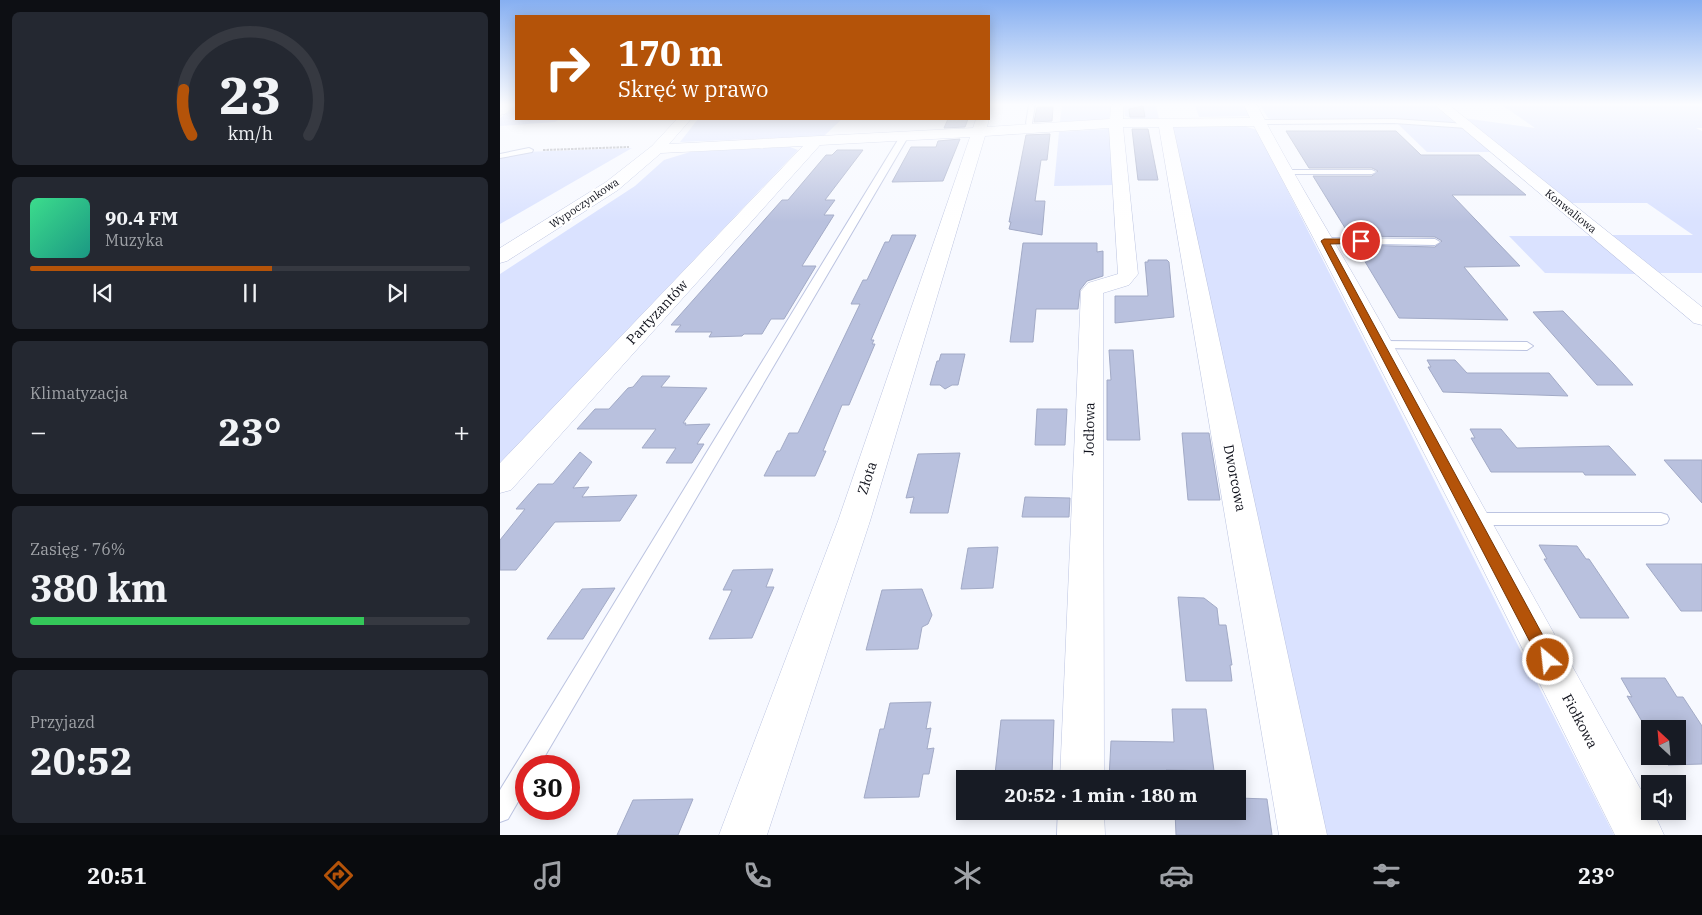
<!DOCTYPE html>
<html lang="pl">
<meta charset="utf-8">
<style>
:root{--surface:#171b24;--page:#242831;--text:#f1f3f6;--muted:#9ea1a6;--line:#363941;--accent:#b45309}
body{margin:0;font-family:"IBM Plex Serif",serif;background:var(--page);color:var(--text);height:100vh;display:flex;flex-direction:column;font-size:19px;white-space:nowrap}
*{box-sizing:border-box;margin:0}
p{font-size:16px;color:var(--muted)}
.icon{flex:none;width:28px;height:28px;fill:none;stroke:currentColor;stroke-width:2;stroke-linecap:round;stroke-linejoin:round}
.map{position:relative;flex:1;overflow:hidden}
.details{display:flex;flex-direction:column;gap:12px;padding:12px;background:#0d0f14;width:500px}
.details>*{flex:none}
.banner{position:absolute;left:15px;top:15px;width:475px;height:105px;border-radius:0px;box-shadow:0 2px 12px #0003;background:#b45309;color:#fff;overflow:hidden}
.needle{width:32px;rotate:334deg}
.fabs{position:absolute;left:1141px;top:720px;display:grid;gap:10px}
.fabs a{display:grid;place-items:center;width:45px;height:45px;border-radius:0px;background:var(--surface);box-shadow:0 2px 12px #0003;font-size:25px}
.speed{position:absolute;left:15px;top:755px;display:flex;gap:10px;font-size:25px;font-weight:700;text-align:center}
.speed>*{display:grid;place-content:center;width:65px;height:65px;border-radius:50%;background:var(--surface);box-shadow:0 2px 12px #0003;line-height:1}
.speed .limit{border:8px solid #d22;background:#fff;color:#111}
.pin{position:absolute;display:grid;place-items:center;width:42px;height:42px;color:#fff;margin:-21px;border:2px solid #fff;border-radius:50%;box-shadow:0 1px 5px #0007}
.me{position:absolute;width:55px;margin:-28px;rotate:332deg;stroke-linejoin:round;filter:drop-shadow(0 0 4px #0008)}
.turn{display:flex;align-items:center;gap:18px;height:105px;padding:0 20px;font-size:22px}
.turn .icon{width:65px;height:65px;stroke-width:2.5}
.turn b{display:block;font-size:35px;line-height:42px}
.big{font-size:38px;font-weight:800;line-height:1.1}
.details .card{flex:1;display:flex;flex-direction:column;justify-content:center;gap:8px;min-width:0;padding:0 18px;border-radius:8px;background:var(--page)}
.details .dial{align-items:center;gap:0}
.dial svg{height:130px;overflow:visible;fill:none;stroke:var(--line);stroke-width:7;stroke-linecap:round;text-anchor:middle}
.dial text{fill:var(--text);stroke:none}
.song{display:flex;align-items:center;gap:15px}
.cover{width:60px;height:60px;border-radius:8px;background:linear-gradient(135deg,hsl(150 70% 55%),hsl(170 70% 35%))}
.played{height:5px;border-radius:2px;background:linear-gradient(90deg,var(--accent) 55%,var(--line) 55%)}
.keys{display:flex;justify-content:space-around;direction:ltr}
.heat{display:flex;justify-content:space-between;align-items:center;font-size:28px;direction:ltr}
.charge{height:8px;border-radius:4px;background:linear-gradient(90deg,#34c759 76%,var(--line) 0)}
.trip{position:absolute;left:456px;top:770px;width:290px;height:50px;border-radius:0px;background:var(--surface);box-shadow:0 2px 12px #0003;font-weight:800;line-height:50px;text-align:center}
.tabs{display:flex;height:80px;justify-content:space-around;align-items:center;background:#090b0e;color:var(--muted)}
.tabs .icon{width:35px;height:35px}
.tabs .on{color:var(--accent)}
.tabs b{font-size:22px;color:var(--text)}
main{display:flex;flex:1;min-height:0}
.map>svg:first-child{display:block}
.green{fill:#dae2ff}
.building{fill:#b9c1de;stroke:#a2aac6}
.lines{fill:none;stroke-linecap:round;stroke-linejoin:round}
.lane-casing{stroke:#bcc4e1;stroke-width:2}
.street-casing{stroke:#bcc4e1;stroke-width:1}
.path{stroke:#a7a9b1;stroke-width:2;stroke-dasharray:2.5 1;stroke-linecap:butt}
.lane{fill:#fff;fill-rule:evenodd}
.street{fill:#fff;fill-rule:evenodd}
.route{fill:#b45309;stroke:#753606}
.labels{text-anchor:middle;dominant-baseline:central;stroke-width:4.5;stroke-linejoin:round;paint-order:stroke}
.far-street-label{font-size:11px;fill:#10121c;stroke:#fff}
.street-label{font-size:14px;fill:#10121c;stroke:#fff}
</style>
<main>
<section class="details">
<div class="card dial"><svg viewBox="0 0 100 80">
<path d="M14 69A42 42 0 1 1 86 69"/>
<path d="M14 69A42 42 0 0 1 9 41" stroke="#b45309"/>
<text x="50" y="56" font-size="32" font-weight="700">23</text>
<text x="50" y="72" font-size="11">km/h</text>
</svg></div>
<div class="card">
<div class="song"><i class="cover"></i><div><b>90.4 FM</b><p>Muzyka</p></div></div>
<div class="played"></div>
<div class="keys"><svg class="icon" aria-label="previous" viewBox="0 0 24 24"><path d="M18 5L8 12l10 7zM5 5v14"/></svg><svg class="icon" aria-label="pause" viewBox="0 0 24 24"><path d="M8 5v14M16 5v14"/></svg><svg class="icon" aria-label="next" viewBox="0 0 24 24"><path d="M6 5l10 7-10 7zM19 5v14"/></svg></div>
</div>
<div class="card"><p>Klimatyzacja</p>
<div class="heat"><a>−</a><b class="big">23°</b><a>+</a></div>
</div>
<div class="card"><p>Zasięg · 76%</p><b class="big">380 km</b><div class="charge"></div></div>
<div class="card"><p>Przyjazd</p><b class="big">20:52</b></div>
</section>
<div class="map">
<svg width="1202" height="835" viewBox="0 0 1202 835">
<rect width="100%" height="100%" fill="#f7f9ff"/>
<g class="green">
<polygon points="562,105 611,105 611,115 608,119 560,122"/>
<polygon points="624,105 656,105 659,119 635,120 625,116"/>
<polygon points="695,105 745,105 750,116 699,117"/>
<polygon points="760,105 934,105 955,123 905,120 773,120 768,118"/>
<polygon points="1002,105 1202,105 1202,128 1196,128 1202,131 1202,273 1155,273 1108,235 1193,235 1147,203 1068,203 963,118 1035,128"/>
<polygon points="16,106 16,119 59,119 55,122 0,126 0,118"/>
<polygon points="198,119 342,119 324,136 180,142"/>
<polygon points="898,124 964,128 994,152 927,152"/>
<polygon points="741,125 757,130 1114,835 811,835 672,127"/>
<polygon points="608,129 612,132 615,185 554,186 559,132"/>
<polygon points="290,147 298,150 0,464 0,274 135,186 164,160 190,152"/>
<polygon points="132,148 0,224 0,158 24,152"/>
<polygon points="1009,236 1095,236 1139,274 1045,273"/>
</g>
<g class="building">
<polygon points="643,106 645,117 630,117 629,109"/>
<polygon points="537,107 553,107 552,121 534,122"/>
<polygon points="448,119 468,119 465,127 444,128"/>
<polygon points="632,129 648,129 658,180 638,180"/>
<polygon points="786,131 896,131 921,155 979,155 1026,195 952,195 1020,266 964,267 1008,320 899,318 855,245 935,247 942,241 935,237 850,236 813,176 872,176 878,171 872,168 809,168"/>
<polygon points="550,134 547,160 541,160 535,201 545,201 542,235 509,229 511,222 509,222 526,135"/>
<polygon points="460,139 443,181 392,182 411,147 436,147 438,141"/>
<polygon points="337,150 363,150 325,200 335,200 324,215 334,215 302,266 316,266 284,319 271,319 262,334 244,334 242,336 209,337 212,332 175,332 181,325 171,325 282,200 288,200 326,155 332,155"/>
<polygon points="392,235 416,235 371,340 374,340 372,344 375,344 349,405 342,405 323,451 326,451 315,476 264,476 277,451 280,451 289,433 298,433 360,304 351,304 363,280 367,280 385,242 389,242"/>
<polygon points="523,243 597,243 597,252 603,251 603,276 587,281 580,290 578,309 536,309 533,342 510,342"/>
<polygon points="648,260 667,260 669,262 674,317 615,323 615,296 648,296 645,262 648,262"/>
<polygon points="1063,311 1113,363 1133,385 1097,385 1033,312"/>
<polygon points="609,350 633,350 640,440 607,440 607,380 611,380"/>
<polygon points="441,354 465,354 458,385 452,385 445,389 440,385 430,385 437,361 439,361"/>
<polygon points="927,360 955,360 967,373 1049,373 1068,396 943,392 928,367 931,367"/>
<polygon points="142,376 170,376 161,387 207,388 183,423 186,423 185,425 210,424 197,444 204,444 192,463 166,463 176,448 142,448 156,429 77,429 95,409 109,409 128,388 133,387"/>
<polygon points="537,409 567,409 565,445 535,445"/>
<polygon points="970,429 1001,429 1017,448 1109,446 1136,475 1085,475 1083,472 991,472 971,438 975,438"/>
<polygon points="682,433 709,433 720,500 688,500"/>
<polygon points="80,452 92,462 73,488 89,487 82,497 137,495 120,521 55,522 16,570 0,570 0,540 25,509 16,509 38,484 53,484"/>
<polygon points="460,453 448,513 410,513 414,497 406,498 418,454"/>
<polygon points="1164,460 1202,460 1202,503"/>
<polygon points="525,497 570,498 569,517 522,517"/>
<polygon points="1039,545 1077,546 1086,559 1089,559 1129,618 1080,618 1044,559 1047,559"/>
<polygon points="498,547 493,588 461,589 468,548"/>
<polygon points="1146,564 1202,564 1202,611 1181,611"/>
<polygon points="273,569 266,587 274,587 252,638 209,639 232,590 223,590 233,570"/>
<polygon points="115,588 83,639 47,639 82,589"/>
<polygon points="422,589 432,615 428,624 422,627 418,649 366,650 382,590"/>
<polygon points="678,597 704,598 717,608 719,625 726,625 732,665 730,665 732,681 686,681"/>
<polygon points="1121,678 1165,678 1177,697 1183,697 1202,726 1202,764 1168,765 1163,756 1178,756 1178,729 1150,729 1150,735 1127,696 1132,697"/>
<polygon points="431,702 426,729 431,728 427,749 434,748 429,774 423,774 419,797 364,798 380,729 384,729 390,703"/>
<polygon points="672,709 706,709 714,771 666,770 667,779 609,779 611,741 674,742"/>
<polygon points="501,720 554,720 552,775 495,774"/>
<polygon points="738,798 767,799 772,835 676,835 675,811 738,811"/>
<polygon points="193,799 178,835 117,835 133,800"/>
</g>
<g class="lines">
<g class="lane-casing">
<g id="lane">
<polygon points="529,105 535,105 532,123 534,128 531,130 529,129 526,123"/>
<polygon points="894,119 967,124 970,126 967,128 894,123 758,124 755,122 758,120"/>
<polygon points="401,135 408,137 39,766 26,766 26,788 8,819 0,822 0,790"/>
<polygon points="29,148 33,150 32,152 0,158 0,154"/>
<polygon points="783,170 872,170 876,172 872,174 786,174 782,172"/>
<polygon points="825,238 935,239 940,242 935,245 822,243 822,239"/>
<polygon points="880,341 1027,342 1033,346 1027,350 876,348 874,345 876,342"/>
<polygon points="974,513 1161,513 1167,515 1169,519 1167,523 1161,525 974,525 968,523 966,519 968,515"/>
</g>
</g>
<g class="street-casing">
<g id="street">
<polygon points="0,105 15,105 5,114 0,115"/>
<path d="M611,105H623V119L750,118L744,105H757C794,177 837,245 877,316C968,479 1059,643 1150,806V811H1153L1164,835H1115L958,519L815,241L754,126L673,127L827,835H779L659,127H623L638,274L629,285L603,293L604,779H560L581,291L588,283L618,274L609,128L485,136L370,521L267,835H219L338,521L470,137L320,145L11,490L0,493V463L303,146L161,153L118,190L7,261L0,263V248L106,182L152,146L177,119H191L169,144L473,128L476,119L489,118L487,127L610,119Z"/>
<polygon points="935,105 949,105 1202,307 1202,325 1194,323"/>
<polygon points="558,811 604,811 605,835 557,835"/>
</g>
</g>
<polyline class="path" points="43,150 129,147"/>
<use href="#lane" class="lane"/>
<use href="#street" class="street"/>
</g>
<linearGradient id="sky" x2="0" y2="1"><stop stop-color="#86aff1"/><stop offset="0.47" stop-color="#fbfcff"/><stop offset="1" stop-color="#fbfcff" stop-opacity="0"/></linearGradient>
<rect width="1202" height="222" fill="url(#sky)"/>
<polygon class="route" points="861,239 864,240 864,243 830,244 1053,654 1056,660 1053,665 1048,667 1042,665 821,241 824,239"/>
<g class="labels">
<g class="far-street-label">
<text transform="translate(84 203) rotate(-34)">Wypoczynkowa</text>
<text transform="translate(1071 211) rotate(39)">Konwaliowa</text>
</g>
<g class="street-label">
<text transform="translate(157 312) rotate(-47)">Partyzantów</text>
<text transform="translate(589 429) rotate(-89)">Jodłowa</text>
<text transform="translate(367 478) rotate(-72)">Złota</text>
<text transform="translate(735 478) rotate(79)">Dworcowa</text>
<text transform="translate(1080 721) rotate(62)">Fiołkowa</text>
</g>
</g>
</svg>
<div class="fabs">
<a><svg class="needle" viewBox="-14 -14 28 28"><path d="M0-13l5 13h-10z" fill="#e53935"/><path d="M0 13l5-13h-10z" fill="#9ea1a6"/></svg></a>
<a><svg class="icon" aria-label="sound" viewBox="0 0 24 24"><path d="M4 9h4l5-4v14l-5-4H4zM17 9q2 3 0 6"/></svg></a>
</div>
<div class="speed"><div class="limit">30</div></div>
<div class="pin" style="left:861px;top:241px;background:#d93025"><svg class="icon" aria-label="arrive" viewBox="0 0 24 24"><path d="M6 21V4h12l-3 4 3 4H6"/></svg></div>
<svg class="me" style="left:1048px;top:660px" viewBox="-20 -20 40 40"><circle r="17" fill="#b45309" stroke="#fff" stroke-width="3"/><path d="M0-11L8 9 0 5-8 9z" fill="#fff"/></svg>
<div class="trip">20:52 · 1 min · 180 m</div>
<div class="banner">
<div class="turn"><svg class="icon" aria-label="right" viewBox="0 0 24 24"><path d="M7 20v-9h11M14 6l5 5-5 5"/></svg><div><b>170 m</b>Skręć w prawo</div></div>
</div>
</div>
</main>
<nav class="tabs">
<b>20:51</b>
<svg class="icon on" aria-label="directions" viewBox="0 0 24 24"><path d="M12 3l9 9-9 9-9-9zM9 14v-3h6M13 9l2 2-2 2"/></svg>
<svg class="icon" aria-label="music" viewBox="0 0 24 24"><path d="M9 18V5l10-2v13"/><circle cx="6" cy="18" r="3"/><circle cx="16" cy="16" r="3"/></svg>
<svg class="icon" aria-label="phone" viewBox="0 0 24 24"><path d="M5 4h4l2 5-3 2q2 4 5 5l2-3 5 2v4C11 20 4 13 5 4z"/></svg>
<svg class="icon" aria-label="climate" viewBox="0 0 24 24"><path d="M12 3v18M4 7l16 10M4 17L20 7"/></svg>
<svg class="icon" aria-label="car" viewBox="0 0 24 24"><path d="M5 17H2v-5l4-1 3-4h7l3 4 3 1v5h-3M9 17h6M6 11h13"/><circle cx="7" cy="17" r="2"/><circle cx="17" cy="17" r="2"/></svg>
<svg class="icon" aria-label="filters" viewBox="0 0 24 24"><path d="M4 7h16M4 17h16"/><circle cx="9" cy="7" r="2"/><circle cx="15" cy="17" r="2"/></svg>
<b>23°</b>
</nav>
